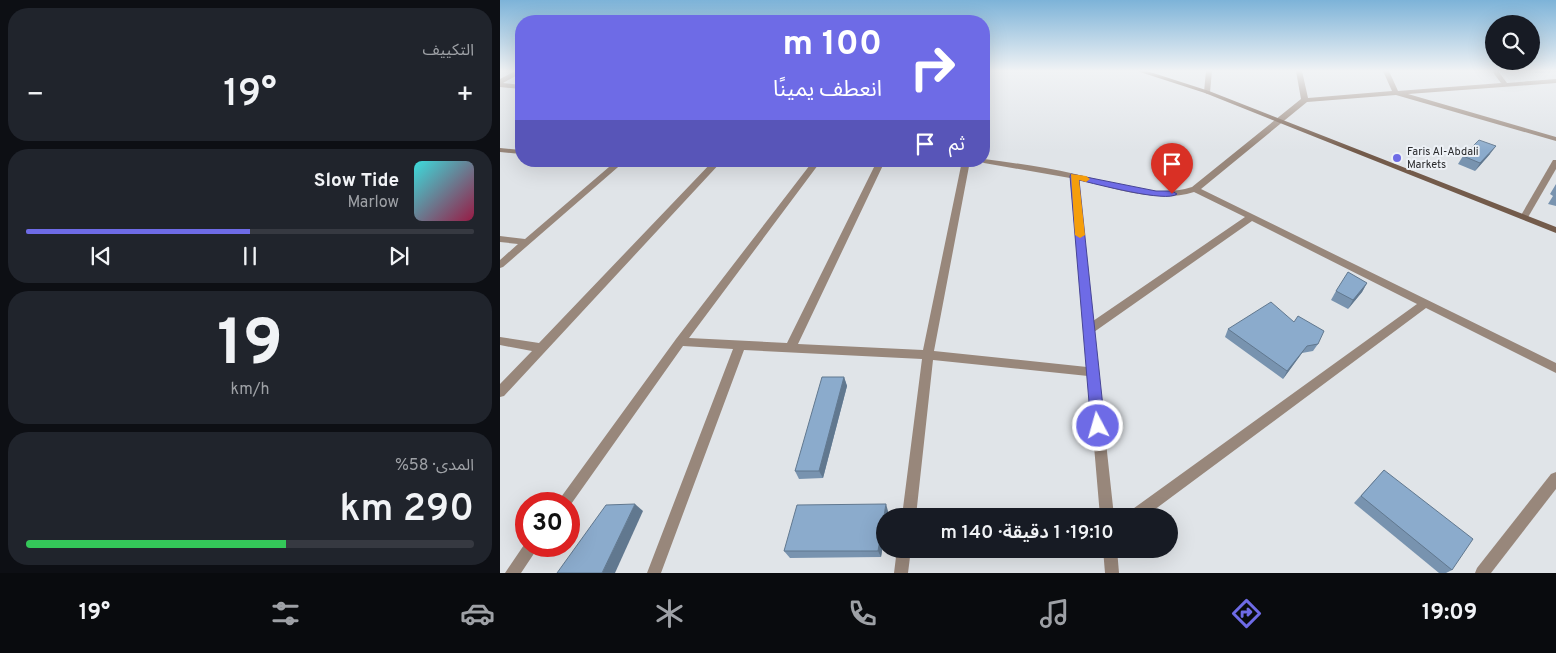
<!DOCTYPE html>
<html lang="ar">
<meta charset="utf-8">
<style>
:root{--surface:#171b24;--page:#20242c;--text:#f1f3f6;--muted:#9ea1a6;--line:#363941;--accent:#6e6be6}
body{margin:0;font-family:Overpass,"Noto Sans Arabic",sans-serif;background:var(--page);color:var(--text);direction:rtl;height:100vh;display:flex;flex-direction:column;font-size:19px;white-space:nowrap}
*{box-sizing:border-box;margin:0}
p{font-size:16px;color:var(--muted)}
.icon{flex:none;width:28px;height:28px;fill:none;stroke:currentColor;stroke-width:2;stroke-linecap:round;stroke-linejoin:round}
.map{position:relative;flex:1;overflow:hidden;direction:ltr}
.sheet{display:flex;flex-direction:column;gap:8px;padding:8px;background:#0d0f14;width:500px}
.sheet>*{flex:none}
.banner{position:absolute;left:15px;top:15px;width:475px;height:152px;border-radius:20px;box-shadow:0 5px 20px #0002;direction:rtl;background:#6e6be6;color:#fff;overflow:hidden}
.controls{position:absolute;left:985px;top:15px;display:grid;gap:10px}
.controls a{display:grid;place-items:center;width:55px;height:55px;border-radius:50%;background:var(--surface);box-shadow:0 5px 20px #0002;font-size:25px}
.speed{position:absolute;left:15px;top:492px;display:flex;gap:10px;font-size:25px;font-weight:700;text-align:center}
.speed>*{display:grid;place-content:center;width:65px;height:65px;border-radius:50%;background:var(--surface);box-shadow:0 5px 20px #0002;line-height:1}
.speed .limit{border:8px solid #d22;background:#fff;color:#111}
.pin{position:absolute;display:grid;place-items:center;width:42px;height:42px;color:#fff;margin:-51px -21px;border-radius:50% 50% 50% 0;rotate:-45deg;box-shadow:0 0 5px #0007}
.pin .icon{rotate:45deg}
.me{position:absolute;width:55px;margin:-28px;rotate:354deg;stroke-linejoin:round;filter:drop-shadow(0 0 4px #0008)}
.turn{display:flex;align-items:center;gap:18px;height:105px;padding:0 25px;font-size:22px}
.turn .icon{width:65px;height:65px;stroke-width:2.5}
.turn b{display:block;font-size:35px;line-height:42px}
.then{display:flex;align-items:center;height:48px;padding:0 25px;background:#0003;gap:10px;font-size:19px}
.big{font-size:38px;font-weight:600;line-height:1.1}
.sheet .widget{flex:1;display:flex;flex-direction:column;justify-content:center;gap:8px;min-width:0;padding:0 18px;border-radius:20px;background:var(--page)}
.sheet .dial{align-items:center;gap:0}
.dial b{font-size:65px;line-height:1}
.song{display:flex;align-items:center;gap:15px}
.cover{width:60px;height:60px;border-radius:8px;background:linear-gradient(135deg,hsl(180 70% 55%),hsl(340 70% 35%))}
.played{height:5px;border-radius:2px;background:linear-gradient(90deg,var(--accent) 50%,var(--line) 50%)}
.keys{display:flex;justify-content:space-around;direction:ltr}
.heat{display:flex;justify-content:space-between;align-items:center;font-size:28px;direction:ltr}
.charge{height:8px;border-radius:4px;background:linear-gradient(90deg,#34c759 58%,var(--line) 0)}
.trip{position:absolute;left:376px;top:508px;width:302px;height:50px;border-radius:25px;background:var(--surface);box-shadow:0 5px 20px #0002;font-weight:600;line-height:50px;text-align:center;direction:rtl}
.tab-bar{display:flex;height:80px;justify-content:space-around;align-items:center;background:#090b0e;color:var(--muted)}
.tab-bar .icon{width:35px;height:35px}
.tab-bar .active{color:var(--accent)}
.tab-bar b{font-size:22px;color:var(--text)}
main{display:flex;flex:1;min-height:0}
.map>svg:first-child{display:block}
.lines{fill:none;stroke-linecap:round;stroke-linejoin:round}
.street{fill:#98877b;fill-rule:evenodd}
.secondary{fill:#735b4b;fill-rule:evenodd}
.wall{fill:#7893af}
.shaded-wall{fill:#61788f}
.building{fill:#8babcc;stroke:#61788f}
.route{fill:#6e6be6;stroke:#484696}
.slow{fill:#f59e0b}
.poi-dot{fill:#6e6be6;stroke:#edf1f6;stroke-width:2}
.labels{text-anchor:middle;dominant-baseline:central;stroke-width:4;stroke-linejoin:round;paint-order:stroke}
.far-poi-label{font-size:11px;fill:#292a2c;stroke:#edf1f6;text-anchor:start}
</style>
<main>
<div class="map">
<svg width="1056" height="573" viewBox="0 0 1056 573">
<rect width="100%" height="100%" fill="#e0e4e8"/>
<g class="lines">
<g class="street">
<polygon points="15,71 21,71 21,73 3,83 21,85 21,89 0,87 0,79"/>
<polygon points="706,71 712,71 710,92 707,94 704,92"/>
<path d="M796,71H802L808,98L892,91L883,71H889L898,91L1001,83L992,71H998L1007,83L1056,79V83L908,94L1056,137V141L896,95L807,102L701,189L1056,363V373L926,308L646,516H628L630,511L917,304L752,221L594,332L614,516H600L588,376L433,360L416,516H402L422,359L244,350L161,573H147L233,349L183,346L69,507V504H56L176,339L313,161H321L189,338L287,343L377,161H385L298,344L423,350L462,161H470L434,351L587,367L570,178L484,163L480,161H484V159C514,163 545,167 575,174C612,182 654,199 692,187L801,99ZM579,180C615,188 657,204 694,192L745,217L593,321Z"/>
<polygon points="0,148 21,150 21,154 0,152"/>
<polygon points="1053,160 1056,160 1056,169 1027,219 1021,219 1020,217"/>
<polygon points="116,161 125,161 3,267 0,268 0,260 18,244 0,242 0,236 25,239"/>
<polygon points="213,161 222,161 4,396 0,397 0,384 32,351 0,345 0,337 39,343"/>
<polygon points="1056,472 1056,489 991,573 975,573 977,568 1051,474"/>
<polygon points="26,542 26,546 39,546 21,573 5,573"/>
<polygon points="397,549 411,549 408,573 394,573"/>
<polygon points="603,549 617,549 619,573 605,573"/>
</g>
<polygon class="secondary" points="637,71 647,71 709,91 1056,227 1056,233 705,93"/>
</g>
<g class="wall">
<polygon points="1034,71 1056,71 1056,72 1035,73"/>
<polygon points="990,154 975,171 958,164 963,156"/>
<polygon points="1056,184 1056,206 1048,204 1053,196 1050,194"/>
<polygon points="867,283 862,292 848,309 831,300 836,291"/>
<polygon points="728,329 818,344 813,351 802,353 783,379 725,337"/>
<polygon points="344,377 347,386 323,478 299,479 295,471"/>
<polygon points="884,470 952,570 946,573 939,573 854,503"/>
<polygon points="388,511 385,516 385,533 381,557 290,558 284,551"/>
</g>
<g class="shaded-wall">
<polygon points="996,146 990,154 975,171 980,163"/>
<polygon points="867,283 862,292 848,309 853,300"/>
<polygon points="807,346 802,353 783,379 787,371"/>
<polygon points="344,377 347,386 323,478 319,471"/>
<polygon points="135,504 143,511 115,573 102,573"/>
<polygon points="386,504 388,511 388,516 385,516 385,533 381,557 378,551"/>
</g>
<g class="building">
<polygon points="979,140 996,146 980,163 963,156"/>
<polygon points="848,272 867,283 853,300 836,291"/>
<polygon points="771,302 794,322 798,316 824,331 818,344 807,346 787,371 728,329"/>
<polygon points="322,377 344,377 319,471 295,471"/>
<polygon points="884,470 973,539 952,570 861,496"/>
<polygon points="135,504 102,573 57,573 106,505"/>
<polygon points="386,504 378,551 284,551 297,505"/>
</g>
<linearGradient id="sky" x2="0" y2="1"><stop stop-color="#7db3d8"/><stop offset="0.47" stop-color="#f1f3f5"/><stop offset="1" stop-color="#f1f3f5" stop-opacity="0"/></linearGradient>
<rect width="1056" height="151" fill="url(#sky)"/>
<path class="route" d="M571,174L656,191H672L677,194C667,203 596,184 579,180L605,426L603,430L598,432L593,430L591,426L570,176Z"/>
<polygon class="slow" points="571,174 586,176 590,179 586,182 579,180 585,235 580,238 575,235"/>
<circle class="poi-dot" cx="897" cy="158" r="5"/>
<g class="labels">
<g class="far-poi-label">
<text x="907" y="152">Faris Al-Abdali<tspan x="907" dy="13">Markets</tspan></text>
</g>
</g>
</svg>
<div class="controls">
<a><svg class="icon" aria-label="search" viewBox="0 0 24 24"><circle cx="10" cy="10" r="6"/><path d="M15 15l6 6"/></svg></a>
</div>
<div class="speed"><div class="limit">30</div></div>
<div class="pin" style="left:672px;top:194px;background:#d93025"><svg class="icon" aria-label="arrive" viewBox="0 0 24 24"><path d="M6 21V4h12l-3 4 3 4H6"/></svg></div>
<svg class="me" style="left:598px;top:426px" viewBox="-20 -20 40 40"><circle r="17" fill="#6e6be6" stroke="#fff" stroke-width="3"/><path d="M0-11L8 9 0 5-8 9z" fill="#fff"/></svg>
<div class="trip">19:10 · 1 دقيقة · 140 m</div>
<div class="banner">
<div class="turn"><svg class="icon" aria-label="right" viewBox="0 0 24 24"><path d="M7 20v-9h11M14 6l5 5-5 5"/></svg><div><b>100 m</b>انعطف يمينًا</div></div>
<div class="then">ثم<svg class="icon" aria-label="arrive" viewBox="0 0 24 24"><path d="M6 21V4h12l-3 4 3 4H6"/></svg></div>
</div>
</div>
<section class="sheet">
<div class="widget"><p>التكييف</p>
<div class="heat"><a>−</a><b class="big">19°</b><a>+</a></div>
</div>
<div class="widget">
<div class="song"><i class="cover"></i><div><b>Slow Tide</b><p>Marlow</p></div></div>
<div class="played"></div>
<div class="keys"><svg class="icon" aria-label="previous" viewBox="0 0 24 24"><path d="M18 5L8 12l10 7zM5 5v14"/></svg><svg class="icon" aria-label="pause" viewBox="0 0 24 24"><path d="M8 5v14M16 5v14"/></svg><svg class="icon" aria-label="next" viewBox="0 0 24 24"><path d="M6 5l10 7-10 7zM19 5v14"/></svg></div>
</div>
<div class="widget dial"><b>19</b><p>km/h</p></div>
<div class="widget"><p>المدى · 58%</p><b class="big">290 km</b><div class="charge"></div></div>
</section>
</main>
<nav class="tab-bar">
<b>19:09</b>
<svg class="icon active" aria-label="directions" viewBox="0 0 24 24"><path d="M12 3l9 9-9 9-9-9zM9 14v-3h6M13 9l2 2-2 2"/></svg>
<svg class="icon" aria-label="music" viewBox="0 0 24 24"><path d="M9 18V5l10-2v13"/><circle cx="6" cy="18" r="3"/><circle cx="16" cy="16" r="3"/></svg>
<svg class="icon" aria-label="phone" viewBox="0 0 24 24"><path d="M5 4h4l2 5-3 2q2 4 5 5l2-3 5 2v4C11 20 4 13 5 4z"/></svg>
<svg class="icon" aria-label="climate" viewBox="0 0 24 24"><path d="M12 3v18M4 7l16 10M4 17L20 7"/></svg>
<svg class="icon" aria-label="car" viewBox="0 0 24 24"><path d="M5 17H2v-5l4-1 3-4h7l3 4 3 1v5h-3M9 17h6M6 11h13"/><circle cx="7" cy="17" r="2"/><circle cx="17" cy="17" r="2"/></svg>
<svg class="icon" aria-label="filters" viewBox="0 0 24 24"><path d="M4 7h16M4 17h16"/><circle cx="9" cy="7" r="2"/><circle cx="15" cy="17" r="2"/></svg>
<b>19°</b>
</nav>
